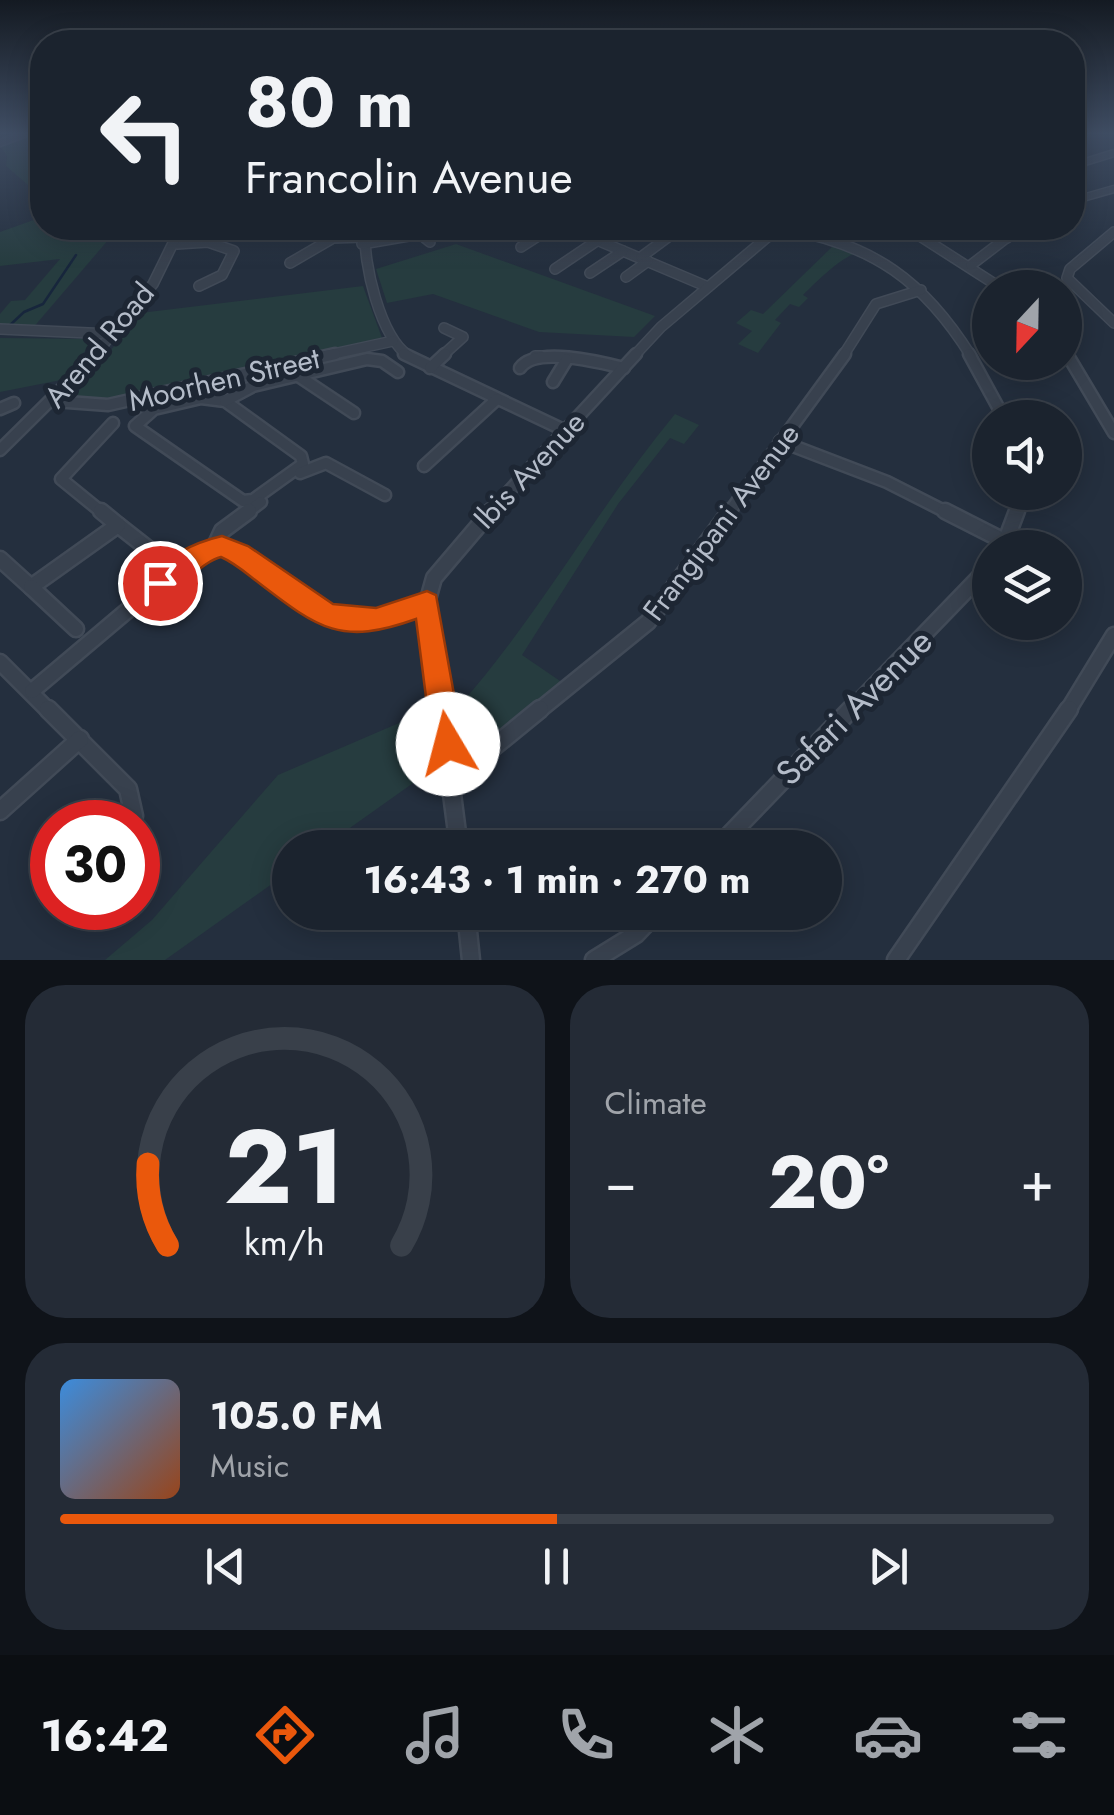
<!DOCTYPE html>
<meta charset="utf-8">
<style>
:root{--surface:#1b232e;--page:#242b36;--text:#f1f3f6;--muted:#a0a4aa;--line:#39404a;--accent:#ea580c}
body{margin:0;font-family:Jost,sans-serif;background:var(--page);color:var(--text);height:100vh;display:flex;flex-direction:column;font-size:38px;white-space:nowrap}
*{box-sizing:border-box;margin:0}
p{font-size:32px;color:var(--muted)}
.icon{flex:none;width:55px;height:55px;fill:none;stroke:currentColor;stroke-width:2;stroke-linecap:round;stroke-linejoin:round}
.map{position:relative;height:960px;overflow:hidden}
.drawer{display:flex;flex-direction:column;gap:25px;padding:25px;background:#0f1319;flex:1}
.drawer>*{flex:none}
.hud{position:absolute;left:30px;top:30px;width:1055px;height:210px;border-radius:40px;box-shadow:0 5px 25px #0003,0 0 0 2px var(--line);background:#1b232e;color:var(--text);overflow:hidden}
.needle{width:65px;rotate:202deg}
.controls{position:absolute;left:972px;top:270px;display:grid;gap:20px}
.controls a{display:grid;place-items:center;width:110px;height:110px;border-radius:50%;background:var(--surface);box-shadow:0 5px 25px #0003,0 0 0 2px var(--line);font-size:50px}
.speed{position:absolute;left:30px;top:800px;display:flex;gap:20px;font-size:50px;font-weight:700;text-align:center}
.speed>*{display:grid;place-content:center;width:130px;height:130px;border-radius:50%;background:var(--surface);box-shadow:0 5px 25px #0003,0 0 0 2px var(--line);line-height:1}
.speed .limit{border:15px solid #d22;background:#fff;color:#111}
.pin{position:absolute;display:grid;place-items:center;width:85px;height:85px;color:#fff;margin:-42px;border:5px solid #fff;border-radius:50%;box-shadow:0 2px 10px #0007}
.me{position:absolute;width:110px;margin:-55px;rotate:352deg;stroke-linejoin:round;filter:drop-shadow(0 0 8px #0008)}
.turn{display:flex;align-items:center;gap:35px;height:210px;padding:0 50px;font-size:45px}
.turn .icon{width:130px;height:130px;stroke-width:2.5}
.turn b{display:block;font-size:70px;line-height:85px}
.big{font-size:75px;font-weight:700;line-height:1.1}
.drawer .tile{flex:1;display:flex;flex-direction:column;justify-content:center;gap:15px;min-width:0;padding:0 35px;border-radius:40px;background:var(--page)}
.drawer .dial{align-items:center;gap:0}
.dial svg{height:260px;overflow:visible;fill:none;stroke:var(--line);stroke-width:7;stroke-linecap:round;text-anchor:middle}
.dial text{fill:var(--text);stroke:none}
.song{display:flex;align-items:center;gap:30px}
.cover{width:120px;height:120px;border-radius:15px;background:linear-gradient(135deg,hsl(210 70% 55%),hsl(20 70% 35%))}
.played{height:10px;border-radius:5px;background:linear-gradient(90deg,var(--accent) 50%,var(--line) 50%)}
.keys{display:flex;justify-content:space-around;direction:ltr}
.heat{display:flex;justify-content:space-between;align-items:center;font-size:55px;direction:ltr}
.drawer .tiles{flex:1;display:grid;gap:25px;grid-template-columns:1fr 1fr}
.tile:last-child{grid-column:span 2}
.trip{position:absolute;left:272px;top:830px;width:570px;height:100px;border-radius:50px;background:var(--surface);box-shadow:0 5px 25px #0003,0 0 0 2px var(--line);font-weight:700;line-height:100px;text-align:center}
.dock{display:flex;height:160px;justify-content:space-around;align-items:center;background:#0b0e12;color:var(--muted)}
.dock .icon{width:70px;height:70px}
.dock .on{color:var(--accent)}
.dock b{font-size:45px;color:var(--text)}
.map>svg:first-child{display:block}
.green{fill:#263c3f}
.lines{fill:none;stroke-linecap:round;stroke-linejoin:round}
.stream{stroke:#17263c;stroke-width:2.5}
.minor-far4-casing{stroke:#414a57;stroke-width:9}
.minor-far3-casing{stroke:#414a57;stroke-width:12}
.minor-far2-casing{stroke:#414a57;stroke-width:15}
.minor-far1-casing{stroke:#414a57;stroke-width:19}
.minor-casing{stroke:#414a57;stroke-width:21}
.minor-far4{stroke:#38414e;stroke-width:6}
.minor-far3{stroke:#38414e;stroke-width:9}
.minor-far2{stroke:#38414e;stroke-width:10}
.minor-far1{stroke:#38414e;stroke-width:14}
.minor{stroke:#38414e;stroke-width:16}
.route{fill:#ea580c;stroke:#983908;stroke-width:2.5}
.labels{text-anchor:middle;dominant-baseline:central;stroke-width:10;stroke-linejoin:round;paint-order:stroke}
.street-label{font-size:30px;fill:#b4bcc9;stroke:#1d2633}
.near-street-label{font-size:35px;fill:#b4bcc9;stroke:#1d2633}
</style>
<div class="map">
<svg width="1114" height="960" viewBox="0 0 1114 960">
<rect width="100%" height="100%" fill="#242f3e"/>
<g class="green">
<polygon points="34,132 42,132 42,143 27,150 42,163 42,197 6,166 7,156 0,145"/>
<polygon points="42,217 42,228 112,228 109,239 32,329 0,329 0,314 11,301 25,300 60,259 0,266 0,232"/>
<path d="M836,243L859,252C841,257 817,281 803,295L808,298L799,307L790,304L775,320L781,323L758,353L738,344L752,331L736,323L751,310L763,314Z"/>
<polygon points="456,244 655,316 634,337 539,332 433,294 387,303 376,269"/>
<polygon points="363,286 382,338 114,398 74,397 140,313"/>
<polygon points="0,338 95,339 61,380 0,392"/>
<path d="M675,414L699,425L684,444L670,438L618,504L522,655L563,683L511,724L455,761L445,695L460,705C540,614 598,507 675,414Z"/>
<polygon points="427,711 433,769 323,847 290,848 290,871 165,960 105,960 152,920 278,775"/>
</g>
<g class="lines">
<polyline class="stream" points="9,326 24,312 43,304 76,255"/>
<g class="minor-far4-casing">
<g id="minor-far4">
<polyline points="0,143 29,132"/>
<polyline points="1072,166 1114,153"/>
<polyline points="1072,201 1114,189"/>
<polyline points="780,228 801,232"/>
<polyline points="907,228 913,232"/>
<polyline points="983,228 992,232"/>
<polyline points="570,229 576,232"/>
<polyline points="179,232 180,228"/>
<polyline points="499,232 505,228"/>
<polyline points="545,232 551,228"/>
<polyline points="678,232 679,228"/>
<polyline points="774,232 778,228"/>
<polyline points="1015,232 1020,228"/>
</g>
</g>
<g class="minor-far3-casing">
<g id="minor-far3">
<path d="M365,229C363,263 380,337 409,356"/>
<polyline points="571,229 708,287"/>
<path d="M786,229C874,245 924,281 971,356"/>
<polyline points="909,229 1001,288"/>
<polyline points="986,229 1007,238"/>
<polyline points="1114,232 1070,269 1067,278 1114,323"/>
<polyline points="492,236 503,229"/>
<polyline points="177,244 208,242 234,251 222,275 199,286"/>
<polyline points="362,244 420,234 430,242"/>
<polyline points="521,247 549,229"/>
<polyline points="641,257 679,229"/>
<polyline points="290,263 333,238 363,237"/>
<polyline points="971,265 1018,229"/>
<polyline points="555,269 598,240"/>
<polyline points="590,273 623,251"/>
<polyline points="626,277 648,261"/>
<polyline points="0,329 111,334"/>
<polyline points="1065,351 1068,356"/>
<polyline points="94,356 153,284 180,229"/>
<polyline points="324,356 393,341"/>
<polyline points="442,356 463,337 444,328"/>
<polyline points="535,356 541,356"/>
<polyline points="634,356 661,327 777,229"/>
<polyline points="843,356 876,304 921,290"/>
</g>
</g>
<g class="minor-far2-casing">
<g id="minor-far2">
<polyline points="404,354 566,431"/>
<polyline points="969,354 1004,418"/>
<polyline points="1067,354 1114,433"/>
<polyline points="430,368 445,354"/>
<path d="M520,368C535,346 600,362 624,368"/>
<polyline points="297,375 354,413"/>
<polyline points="553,382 567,359"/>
<polygon points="201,398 225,401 301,456 303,464 253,500 243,501 135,426 154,409"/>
<polyline points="54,401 108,405 335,354"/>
<polyline points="225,401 253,386 367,359 382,361 398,372"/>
<polyline points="0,409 14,403"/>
<polyline points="780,441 887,482 950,514"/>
<polyline points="0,450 97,354"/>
<polyline points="424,466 497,399"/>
<polyline points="300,473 326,463 385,495"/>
<polyline points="104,514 61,479 113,423"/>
<polyline points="245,514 261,502"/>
<polyline points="488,514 636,354"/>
<polyline points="728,514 845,354"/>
<polyline points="1016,514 1024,492"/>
</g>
</g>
<g class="minor-far1-casing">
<g id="minor-far1">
<polyline points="945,511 1006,542"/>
<polyline points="118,525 160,558"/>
<polyline points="215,546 222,531 249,511"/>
<polyline points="1003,548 1017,511"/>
<polyline points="0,559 31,587 118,525 101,511"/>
<polyline points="31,587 76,629"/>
<polyline points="0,662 50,712"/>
<path d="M32,691L186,561L215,546C236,549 253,563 269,576C329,621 355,629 427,603"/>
<polyline points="441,712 427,603 434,578 491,511"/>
<polyline points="537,712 648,622 730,511"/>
<polyline points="849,712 990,566"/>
<polyline points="1067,712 1114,635"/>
</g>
</g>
<g class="minor-casing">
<g id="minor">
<polyline points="48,709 128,789 134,816"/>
<polyline points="441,709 459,848"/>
<polyline points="453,780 540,709"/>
<polyline points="0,811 80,739"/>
<polyline points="717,848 851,709"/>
<polyline points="466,912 471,960"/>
<polyline points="594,960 636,934 657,912"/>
<polyline points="896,960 1069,709"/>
</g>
</g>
<use href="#minor-far4" class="minor-far4"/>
<use href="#minor-far3" class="minor-far3"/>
<use href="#minor-far2" class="minor-far2"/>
<use href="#minor-far1" class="minor-far1"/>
<use href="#minor" class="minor"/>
</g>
<linearGradient id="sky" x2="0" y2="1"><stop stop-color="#141a22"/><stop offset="0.5" stop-color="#3f4d63"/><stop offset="1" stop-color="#3f4d63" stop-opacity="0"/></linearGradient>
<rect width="1114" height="266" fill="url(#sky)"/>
<path class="route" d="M222,536L248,546L333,604L376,608L427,591L436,595L463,744L458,755L448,760L437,755L432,744L416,619C341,646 319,629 259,583C247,574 235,563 221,557C197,563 176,600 151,591L148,583C159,558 196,542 222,536Z"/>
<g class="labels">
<g class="street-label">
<text transform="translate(99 345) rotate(-50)">Arend Road</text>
<text transform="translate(224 379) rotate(-13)">Moorhen Street</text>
<text transform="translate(529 470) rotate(-47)">Ibis Avenue</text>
<text transform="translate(721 522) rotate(-53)">Frangipani Avenue</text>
</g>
<g class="near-street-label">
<text transform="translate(854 707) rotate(-45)">Safari Avenue</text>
</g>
</g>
</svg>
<div class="controls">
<a><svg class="needle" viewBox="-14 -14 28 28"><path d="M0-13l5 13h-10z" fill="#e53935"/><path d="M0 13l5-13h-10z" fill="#a0a4aa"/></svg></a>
<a><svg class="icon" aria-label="sound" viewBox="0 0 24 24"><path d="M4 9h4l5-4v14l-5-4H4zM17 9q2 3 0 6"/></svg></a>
<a><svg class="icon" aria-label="layers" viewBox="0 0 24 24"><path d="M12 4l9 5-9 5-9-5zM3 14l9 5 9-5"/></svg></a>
</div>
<div class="speed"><div class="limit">30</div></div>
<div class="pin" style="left:160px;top:583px;background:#d93025"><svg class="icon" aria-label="arrive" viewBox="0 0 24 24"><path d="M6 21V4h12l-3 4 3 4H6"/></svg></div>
<svg class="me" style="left:448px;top:744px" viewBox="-20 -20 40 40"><circle r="19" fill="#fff"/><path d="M0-13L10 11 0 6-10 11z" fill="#ea580c"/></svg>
<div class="trip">16:43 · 1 min · 270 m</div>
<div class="hud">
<div class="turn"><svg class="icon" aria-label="left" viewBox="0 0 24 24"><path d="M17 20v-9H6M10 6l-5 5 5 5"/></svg><div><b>80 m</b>Francolin Avenue</div></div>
</div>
</div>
<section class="drawer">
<div class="tiles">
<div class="tile dial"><svg viewBox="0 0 100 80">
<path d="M14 69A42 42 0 1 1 86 69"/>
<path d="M14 69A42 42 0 0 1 8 44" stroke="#ea580c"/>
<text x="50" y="56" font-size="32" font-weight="700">21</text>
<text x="50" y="72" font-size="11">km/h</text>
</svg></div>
<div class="tile"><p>Climate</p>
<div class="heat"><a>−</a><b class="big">20°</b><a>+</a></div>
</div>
<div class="tile">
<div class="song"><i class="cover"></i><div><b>105.0 FM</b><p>Music</p></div></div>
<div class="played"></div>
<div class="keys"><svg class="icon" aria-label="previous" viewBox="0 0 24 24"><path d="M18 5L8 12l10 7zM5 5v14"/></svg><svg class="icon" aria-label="pause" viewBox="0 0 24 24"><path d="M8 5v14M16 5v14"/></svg><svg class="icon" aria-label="next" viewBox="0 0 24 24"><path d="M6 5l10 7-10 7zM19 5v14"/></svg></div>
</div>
</div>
</section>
<nav class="dock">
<b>16:42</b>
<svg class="icon on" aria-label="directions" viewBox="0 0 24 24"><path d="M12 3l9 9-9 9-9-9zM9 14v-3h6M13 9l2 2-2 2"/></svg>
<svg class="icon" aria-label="music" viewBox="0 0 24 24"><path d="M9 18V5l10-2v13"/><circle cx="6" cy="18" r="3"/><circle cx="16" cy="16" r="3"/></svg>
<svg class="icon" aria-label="phone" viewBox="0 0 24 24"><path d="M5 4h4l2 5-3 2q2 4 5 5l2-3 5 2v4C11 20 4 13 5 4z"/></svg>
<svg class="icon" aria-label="climate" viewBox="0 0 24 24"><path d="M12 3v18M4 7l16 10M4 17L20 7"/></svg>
<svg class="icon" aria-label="car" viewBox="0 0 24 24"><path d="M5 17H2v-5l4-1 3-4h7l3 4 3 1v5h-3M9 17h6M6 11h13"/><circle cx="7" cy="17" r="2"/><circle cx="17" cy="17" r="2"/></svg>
<svg class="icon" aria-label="filters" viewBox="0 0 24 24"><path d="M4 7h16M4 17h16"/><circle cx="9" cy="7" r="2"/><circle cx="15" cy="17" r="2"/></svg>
</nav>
